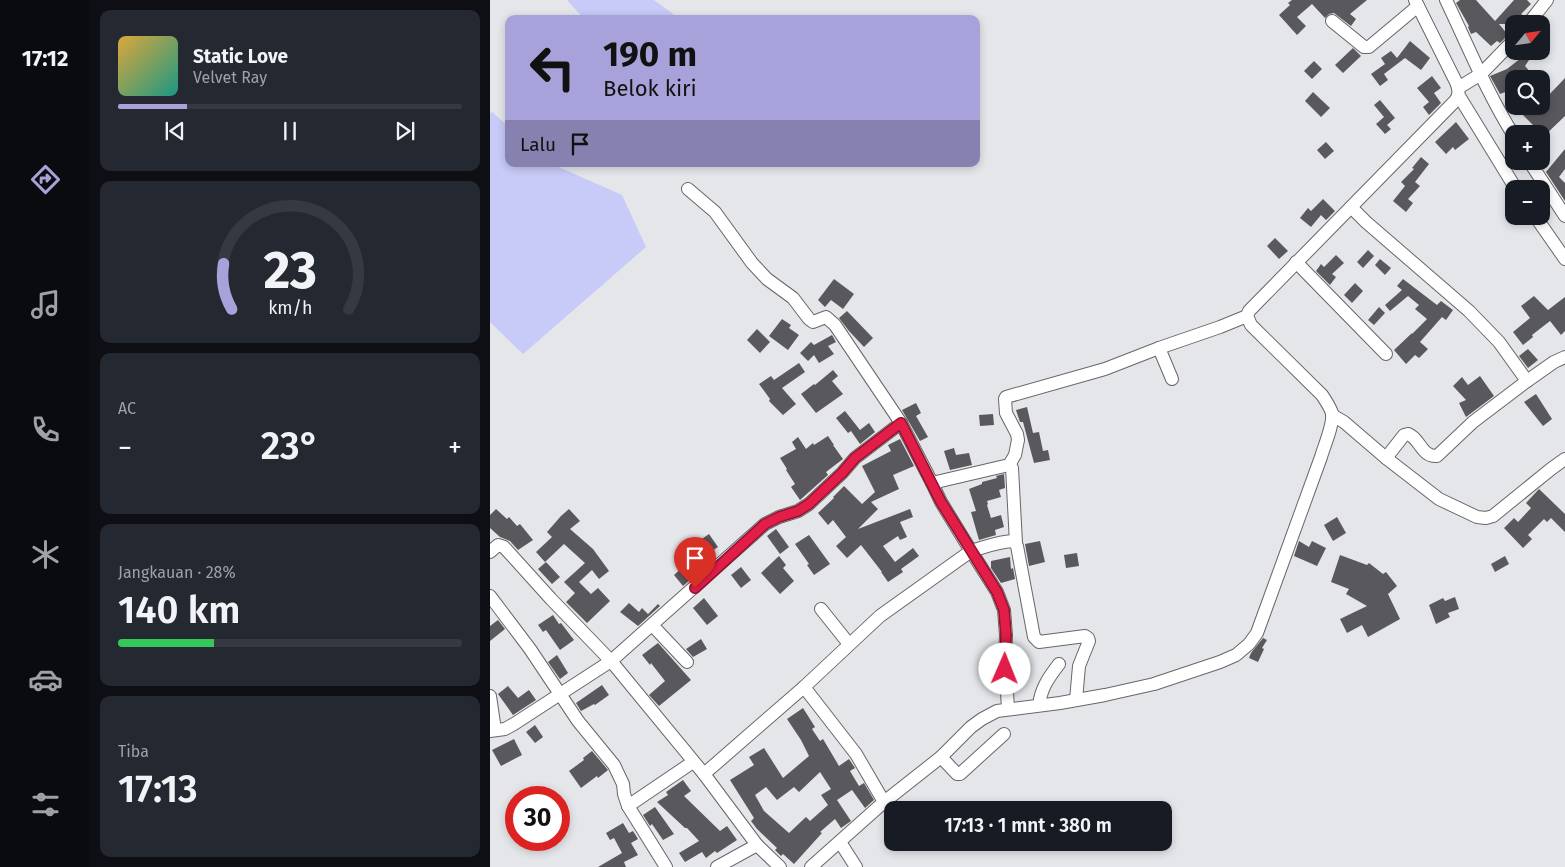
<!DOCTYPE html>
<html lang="id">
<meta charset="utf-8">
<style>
:root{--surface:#171b24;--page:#242831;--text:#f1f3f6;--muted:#9ea1a6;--line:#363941;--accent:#a8a2da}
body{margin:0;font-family:"Fira Sans",sans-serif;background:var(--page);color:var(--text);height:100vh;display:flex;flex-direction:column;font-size:19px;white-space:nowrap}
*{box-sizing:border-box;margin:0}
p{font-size:16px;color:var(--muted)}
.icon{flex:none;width:28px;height:28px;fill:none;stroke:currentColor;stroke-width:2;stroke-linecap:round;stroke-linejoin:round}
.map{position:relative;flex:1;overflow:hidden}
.drawer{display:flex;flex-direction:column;gap:10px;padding:10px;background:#0d0f14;width:400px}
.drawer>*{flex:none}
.banner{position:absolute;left:15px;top:15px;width:475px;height:152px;border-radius:10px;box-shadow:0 2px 8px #0003;background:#a8a2da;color:#111;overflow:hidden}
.needle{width:32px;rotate:61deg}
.tools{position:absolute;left:1015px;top:15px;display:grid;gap:10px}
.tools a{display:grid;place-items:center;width:45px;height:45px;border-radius:10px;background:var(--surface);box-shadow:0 2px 8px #0003;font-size:25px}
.speed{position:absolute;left:15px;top:786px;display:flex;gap:10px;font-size:25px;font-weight:700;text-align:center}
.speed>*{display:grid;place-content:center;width:65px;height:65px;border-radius:50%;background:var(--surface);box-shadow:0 2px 8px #0003;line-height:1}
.speed .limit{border:8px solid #d22;background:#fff;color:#111}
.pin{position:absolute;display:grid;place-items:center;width:42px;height:42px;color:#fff;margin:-51px -21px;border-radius:50% 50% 50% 0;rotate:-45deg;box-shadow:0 0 5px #0007}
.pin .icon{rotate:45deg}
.me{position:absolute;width:55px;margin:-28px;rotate:1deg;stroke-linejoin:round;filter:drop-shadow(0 0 4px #0008)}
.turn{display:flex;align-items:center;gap:18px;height:105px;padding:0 15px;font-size:22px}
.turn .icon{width:65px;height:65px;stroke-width:2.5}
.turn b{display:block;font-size:35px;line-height:42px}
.then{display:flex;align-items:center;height:48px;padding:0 15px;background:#0003;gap:10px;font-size:19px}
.big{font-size:38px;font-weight:600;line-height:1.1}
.drawer .card{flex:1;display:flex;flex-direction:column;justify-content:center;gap:8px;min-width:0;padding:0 18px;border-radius:10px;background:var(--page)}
.drawer .dial{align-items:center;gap:0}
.dial svg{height:130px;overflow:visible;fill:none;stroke:var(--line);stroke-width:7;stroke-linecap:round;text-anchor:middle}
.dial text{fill:var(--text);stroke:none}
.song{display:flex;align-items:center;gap:15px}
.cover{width:60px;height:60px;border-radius:8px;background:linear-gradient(135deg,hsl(40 70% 55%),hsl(170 70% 35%))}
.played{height:5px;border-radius:2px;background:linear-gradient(90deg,var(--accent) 20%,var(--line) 20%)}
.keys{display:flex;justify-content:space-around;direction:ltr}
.heat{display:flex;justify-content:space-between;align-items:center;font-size:28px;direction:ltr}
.charge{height:8px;border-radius:4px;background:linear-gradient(90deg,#34c759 28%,var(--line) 0)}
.trip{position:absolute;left:394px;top:801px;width:288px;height:50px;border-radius:10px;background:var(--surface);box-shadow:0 2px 8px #0003;font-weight:600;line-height:50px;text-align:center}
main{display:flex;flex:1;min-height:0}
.tab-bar{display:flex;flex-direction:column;width:90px;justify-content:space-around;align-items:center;background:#090b0e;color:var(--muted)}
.tab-bar .icon{width:35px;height:35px}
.tab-bar .selected{color:var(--accent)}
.tab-bar b{font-size:22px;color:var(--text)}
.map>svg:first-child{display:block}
.green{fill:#c8caf7}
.building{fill:#59595d;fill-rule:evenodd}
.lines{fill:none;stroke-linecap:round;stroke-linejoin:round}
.minor-casing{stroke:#66666a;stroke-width:14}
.minor{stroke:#fff;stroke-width:12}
.route-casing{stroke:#92132f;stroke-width:12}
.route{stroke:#e11d48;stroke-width:9}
</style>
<main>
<nav class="tab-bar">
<b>17:12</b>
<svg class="icon selected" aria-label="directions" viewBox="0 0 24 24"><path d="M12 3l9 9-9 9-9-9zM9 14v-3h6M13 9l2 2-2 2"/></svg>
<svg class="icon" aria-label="music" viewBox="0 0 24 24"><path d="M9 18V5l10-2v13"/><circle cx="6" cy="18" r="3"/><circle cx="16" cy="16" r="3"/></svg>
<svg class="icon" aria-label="phone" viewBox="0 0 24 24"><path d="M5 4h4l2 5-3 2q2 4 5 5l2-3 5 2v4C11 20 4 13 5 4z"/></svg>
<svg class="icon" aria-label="climate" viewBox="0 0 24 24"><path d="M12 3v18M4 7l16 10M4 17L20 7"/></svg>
<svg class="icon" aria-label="car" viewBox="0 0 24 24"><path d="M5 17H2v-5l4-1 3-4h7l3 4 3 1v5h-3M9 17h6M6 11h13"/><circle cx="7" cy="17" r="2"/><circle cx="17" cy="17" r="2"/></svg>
<svg class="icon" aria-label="filters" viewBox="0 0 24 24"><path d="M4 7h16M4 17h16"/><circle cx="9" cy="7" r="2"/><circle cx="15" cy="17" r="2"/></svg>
</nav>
<section class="drawer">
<div class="card">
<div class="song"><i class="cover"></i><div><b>Static Love</b><p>Velvet Ray</p></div></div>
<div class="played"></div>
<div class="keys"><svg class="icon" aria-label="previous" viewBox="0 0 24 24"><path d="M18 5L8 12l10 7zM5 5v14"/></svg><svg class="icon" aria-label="pause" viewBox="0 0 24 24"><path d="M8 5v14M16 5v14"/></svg><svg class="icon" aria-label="next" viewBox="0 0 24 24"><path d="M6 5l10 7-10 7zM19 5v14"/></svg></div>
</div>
<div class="card dial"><svg viewBox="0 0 100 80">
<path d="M14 69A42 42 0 1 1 86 69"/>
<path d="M14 69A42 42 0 0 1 9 41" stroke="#a8a2da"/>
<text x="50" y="56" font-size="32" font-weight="700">23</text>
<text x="50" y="72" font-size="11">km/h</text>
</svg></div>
<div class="card"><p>AC</p>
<div class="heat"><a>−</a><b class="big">23°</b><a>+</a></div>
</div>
<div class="card"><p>Jangkauan · 28%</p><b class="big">140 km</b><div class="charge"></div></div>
<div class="card"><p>Tiba</p><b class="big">17:13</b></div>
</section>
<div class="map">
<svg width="1075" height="867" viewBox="0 0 1075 867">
<rect width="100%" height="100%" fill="#e5e6ea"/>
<g class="green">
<polygon points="77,0 164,0 190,19 94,19"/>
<polygon points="2,112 19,127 19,164 62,164 132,195 156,247 33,354 0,322 0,113"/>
</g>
<g class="building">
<polygon points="802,0 877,0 860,14 866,19 861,26 844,13 839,14 835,18 822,4 807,17 816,26 807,35 789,15 800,5 798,3"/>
<polygon points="970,0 986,0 1005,21 1024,0 1037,0 1041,4 1031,14 1034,16 1030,24 1009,24 1018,35 1010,43 1007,41 1001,46 986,32 981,34 978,27 979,26 966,3"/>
<polygon points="920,41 940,58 931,70 915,58 894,74 898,80 890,86 881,74 895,64 891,58 901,51 907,58"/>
<polygon points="863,48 871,56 853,73 845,65"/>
<polygon points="1024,51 1045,51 1035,66 1043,75 1038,79 1016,79 1021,90 1010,94 1000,76 1017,69 1031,58 1023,53"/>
<polygon points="824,61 832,69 822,79 814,71"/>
<polygon points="942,76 951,88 944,93 951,103 939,115 933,107 939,102 927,88"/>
<polygon points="1075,78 1075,116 1051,139 1051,134 1032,134 1031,132 1044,126 1024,106 1051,106 1051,92 1056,98"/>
<polygon points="823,92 840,108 831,117 815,101"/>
<polygon points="890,100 905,118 897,125 901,129 895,134 886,124 894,117 884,105"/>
<polygon points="966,122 979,139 965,150 963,147 956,154 945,142"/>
<polygon points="836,142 844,151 835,159 827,150"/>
<polygon points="1075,149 1075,169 1069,177 1075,183 1075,201 1056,172"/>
<polygon points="931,157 939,164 925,182 930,186 918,199 923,203 916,212 903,201 915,186 911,182 924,169 922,168"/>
<polygon points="833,199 845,211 836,220 831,215 821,227 810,218 818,208 821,211"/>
<polygon points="785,238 798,251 789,259 777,246"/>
<polygon points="878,250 884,256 873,268 867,262"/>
<polygon points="846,255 854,263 842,274 846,277 840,285 826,271 831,264 834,267"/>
<polygon points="890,259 901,268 895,275 885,265"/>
<polygon points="344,279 364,294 353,309 341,300 335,307 328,300"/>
<polygon points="913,279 947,305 951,301 963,310 956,320 952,317 930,342 938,349 929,358 925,355 916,364 904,350 922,333 922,334 937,319 925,309 929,305 918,296 900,311 895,305 912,290 907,286"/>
<polygon points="865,283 873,291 862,303 854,295"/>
<polygon points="1044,296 1058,310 1075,297 1075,331 1071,335 1060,321 1042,335 1043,337 1033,345 1023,332 1040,318 1031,306"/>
<polygon points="889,307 895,313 884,325 878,320"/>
<polygon points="357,311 383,338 374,347 359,331 349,318"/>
<polygon points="292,319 301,325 299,328 309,335 298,350 279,336"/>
<polygon points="267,329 280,342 270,353 257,340"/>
<polygon points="342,335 346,342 338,346 344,354 329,363 324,355 318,361 310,353 321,342 324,345"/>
<polygon points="1038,349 1048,360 1038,368 1029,356"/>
<polygon points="309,363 315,372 292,388 306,404 293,415 279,401 280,399 269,384 281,376 284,380"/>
<polygon points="343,370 348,376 342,381 353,394 326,413 311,394 324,384 325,385"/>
<polygon points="990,376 1004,396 976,417 969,403 976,400 963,386 972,377 978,385"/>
<polygon points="1046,394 1062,419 1053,426 1034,402"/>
<polygon points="426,403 431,413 426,416 438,437 430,441 412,410"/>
<polygon points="537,407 543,433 549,432 553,451 558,450 560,460 544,463 533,422 530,422 526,410"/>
<polygon points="355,411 370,430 379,423 385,432 370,444 361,431 358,433 346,418"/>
<polygon points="503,414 504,425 490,426 489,415"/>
<polygon points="338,436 344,445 343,445 353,459 336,472 338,475 310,500 301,487 305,484 296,470 297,469 290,458 306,449 302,442 308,437 316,449 323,443 324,445"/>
<polygon points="410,439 424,466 403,475 409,489 381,502 388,509 368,529 420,509 423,517 410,522 417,537 410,540 408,536 393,546 405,562 423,548 429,556 411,569 413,572 398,582 391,572 392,572 371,545 357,558 346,546 356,537 343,520 338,525 328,513 344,498 343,497 354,486 372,504 385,492 372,466 401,451 398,445"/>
<polygon points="464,448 466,455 479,453 482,465 460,470 454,451"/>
<polygon points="514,474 515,488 509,490 511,497 497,501 498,504 497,505 501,518 511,515 514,527 505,530 506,535 489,540 481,512 486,511 479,489 492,484 492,482 507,478 506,476"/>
<polygon points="1049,489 1075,514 1075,532 1061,518 1057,522 1054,519 1038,535 1042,539 1033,548 1014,528 1024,518 1028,522 1041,508 1036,503"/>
<polygon points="6,509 17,519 19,517 27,526 30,524 43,540 28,550 20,541 10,537 0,528 0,515"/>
<polygon points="79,509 90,521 80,529 103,549 119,571 109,579 102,570 89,582 101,594 108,588 120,601 97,623 76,602 85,593 74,582 95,563 74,544 55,562 46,552 62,537 57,532 71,516"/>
<polygon points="847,517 856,533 843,541 834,525"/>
<polygon points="286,529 299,547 290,554 277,536"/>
<polygon points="219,534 228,547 217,554 209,541"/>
<polygon points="319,535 340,564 324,575 317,565 319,564 305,544"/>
<polygon points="550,541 555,562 539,566 535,544"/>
<polygon points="809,541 819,547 822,541 836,548 827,566 804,556"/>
<polygon points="587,553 589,566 576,568 574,555"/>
<polygon points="850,555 877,565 879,563 893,574 896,572 907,586 898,594 910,619 878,637 872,625 857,633 850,619 877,606 856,594 859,589 841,582"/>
<polygon points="289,556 296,565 293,568 304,581 290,594 271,573"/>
<polygon points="1015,556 1019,564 1005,572 1001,564"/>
<polygon points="520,557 521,569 523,568 525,579 511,583 501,568 501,561"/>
<polygon points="56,562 70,577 62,584 48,569"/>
<polygon points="251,567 261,580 251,588 241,575"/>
<polygon points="192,568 201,579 193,586 184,575"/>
<polygon points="965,597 969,609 958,613 960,617 946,624 939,605 953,598 955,601"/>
<polygon points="214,598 228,616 217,625 203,608"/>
<polygon points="139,603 149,612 152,608 158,614 168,604 170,606 148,626 130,612"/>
<polygon points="63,615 69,624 71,623 84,640 70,650 56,630 53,632 48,625"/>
<polygon points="8,620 15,629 0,641 0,626"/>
<polygon points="773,638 777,640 772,648 774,649 768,662 759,658 761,653"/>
<polygon points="211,639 217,649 203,657 196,649"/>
<polygon points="168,643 201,680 169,706 159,695 175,681 161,663 160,665 152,655"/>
<polygon points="67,655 78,673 70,679 58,662"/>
<polygon points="112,685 119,695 105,705 104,704 91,711 86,703"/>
<polygon points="18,686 28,698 39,690 46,700 23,715 8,694"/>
<path d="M313,708L325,727L322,729L330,741L333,739L349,766L359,759L365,768L360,771L369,786L374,783L384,800L375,808L362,790L347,800L361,821L351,828L345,819L330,832L332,833L304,864L293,854L291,856L285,850L287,848L267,829L261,821L264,818L240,780L264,765L259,757L274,748L293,778L319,756L311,740L297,719ZM330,772L341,789L331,795L338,805L320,821L316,817L299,833L274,811L265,795L276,787L287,800L304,787L309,792Z"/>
<polygon points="45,725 53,737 45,743 36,732"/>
<polygon points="24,739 32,755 11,766 2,750"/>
<polygon points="102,751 118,770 108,778 107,776 91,788 79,771 94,760 93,758"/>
<polygon points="193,780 201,791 194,796 230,831 237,826 247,840 227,853 225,851 216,858 212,852 195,862 189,853 209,841 197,828 195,828 167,802 178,795 176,792"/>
<polygon points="165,807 184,834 173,840 162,824 160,826 153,815"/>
<polygon points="133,823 139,833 143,831 148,839 141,843 148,855 134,862 136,867 108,867 132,853 124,838 120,840 116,833"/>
</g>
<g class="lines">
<g class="minor-casing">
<g id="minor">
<path d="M956,0C978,46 997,93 1024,136"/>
<polyline points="842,21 874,47 879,47 928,6"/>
<polyline points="1038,24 1057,0"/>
<polyline points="968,88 991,74 1024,40"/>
<polyline points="969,96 1026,189"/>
<polyline points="1039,161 1075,216"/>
<polyline points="198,189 225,212 262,263 277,279 303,298 319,319 323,322 336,317 345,325 411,423 442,483"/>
<polyline points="861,207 876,222 979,311 1009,342 1037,381"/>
<polyline points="1045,216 1075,259"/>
<polyline points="806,262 896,354"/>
<polyline points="669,348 682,379"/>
<polyline points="842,415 854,422 896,458 949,499 987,517 996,518 1003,516 1061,469 1075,459"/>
<path d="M896,458L914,435L918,434C930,438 931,457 947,456L983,422L1037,381L1064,362L1075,357"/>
<polyline points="519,465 522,468 526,543"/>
<polyline points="0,552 8,545 14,547 61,599 121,661 214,774 267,845"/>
<polyline points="0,596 40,649 88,721 124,765 133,784 134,794 138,806 176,867"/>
<polyline points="331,609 359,644"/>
<polyline points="163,626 197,662"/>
<polyline points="314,687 366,754 394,802"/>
<polyline points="0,696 5,730"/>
<path d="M549,705C551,688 559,677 569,664"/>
<path d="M518,709L515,657L516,635L514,610L507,592L481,551C495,547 510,541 524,541L527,546L544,637L549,642L595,636L598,638L599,641L589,666L586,700"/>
<polyline points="0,731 15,729 24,724 121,661 275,524 289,517 308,511 319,504 352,473 365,458 411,423"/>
<polyline points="451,757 467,774 470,774 514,734"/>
<polyline points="214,774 314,687 390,616 481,551 451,502 442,483 519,465 525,455 528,440 527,434 516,413 515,399 516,397 615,369 669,348 730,327 757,316"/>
<polyline points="138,806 203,762"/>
<polyline points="350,842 366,867"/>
<polyline points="227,867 267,845 290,867"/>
<path d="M321,867L394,802L451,757L481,727L492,719L507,711L570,703L615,695L664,684L730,662L746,655L759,644L767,633L831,457C834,446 844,424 842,413C840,407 836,401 832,395L766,330L761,325L757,316L759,311L965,101C970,94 969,90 966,82L925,0"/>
</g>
</g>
<use href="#minor" class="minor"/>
</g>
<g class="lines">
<g class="route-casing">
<polyline id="route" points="205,588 275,524 289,517 308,511 319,504 352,473 365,458 411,423 451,502 507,592 514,610 516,635 515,669"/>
</g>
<use href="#route" class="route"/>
</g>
</svg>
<div class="tools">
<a><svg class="needle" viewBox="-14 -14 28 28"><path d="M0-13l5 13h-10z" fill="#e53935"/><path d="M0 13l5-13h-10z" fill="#9ea1a6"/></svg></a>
<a><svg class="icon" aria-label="search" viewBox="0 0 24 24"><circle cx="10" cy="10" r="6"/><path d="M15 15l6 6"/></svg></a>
<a>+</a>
<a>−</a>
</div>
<div class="speed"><div class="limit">30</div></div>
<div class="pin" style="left:205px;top:588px;background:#d93025"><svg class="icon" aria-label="arrive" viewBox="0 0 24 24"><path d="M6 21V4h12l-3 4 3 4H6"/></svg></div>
<svg class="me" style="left:515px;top:669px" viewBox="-20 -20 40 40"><circle r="19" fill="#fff"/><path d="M0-13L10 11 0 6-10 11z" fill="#e11d48"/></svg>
<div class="trip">17:13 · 1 mnt · 380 m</div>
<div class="banner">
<div class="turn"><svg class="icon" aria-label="left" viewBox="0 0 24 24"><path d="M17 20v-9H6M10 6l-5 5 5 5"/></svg><div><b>190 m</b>Belok kiri</div></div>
<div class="then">Lalu<svg class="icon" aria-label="arrive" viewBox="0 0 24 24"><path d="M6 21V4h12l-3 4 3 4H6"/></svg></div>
</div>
</div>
</main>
